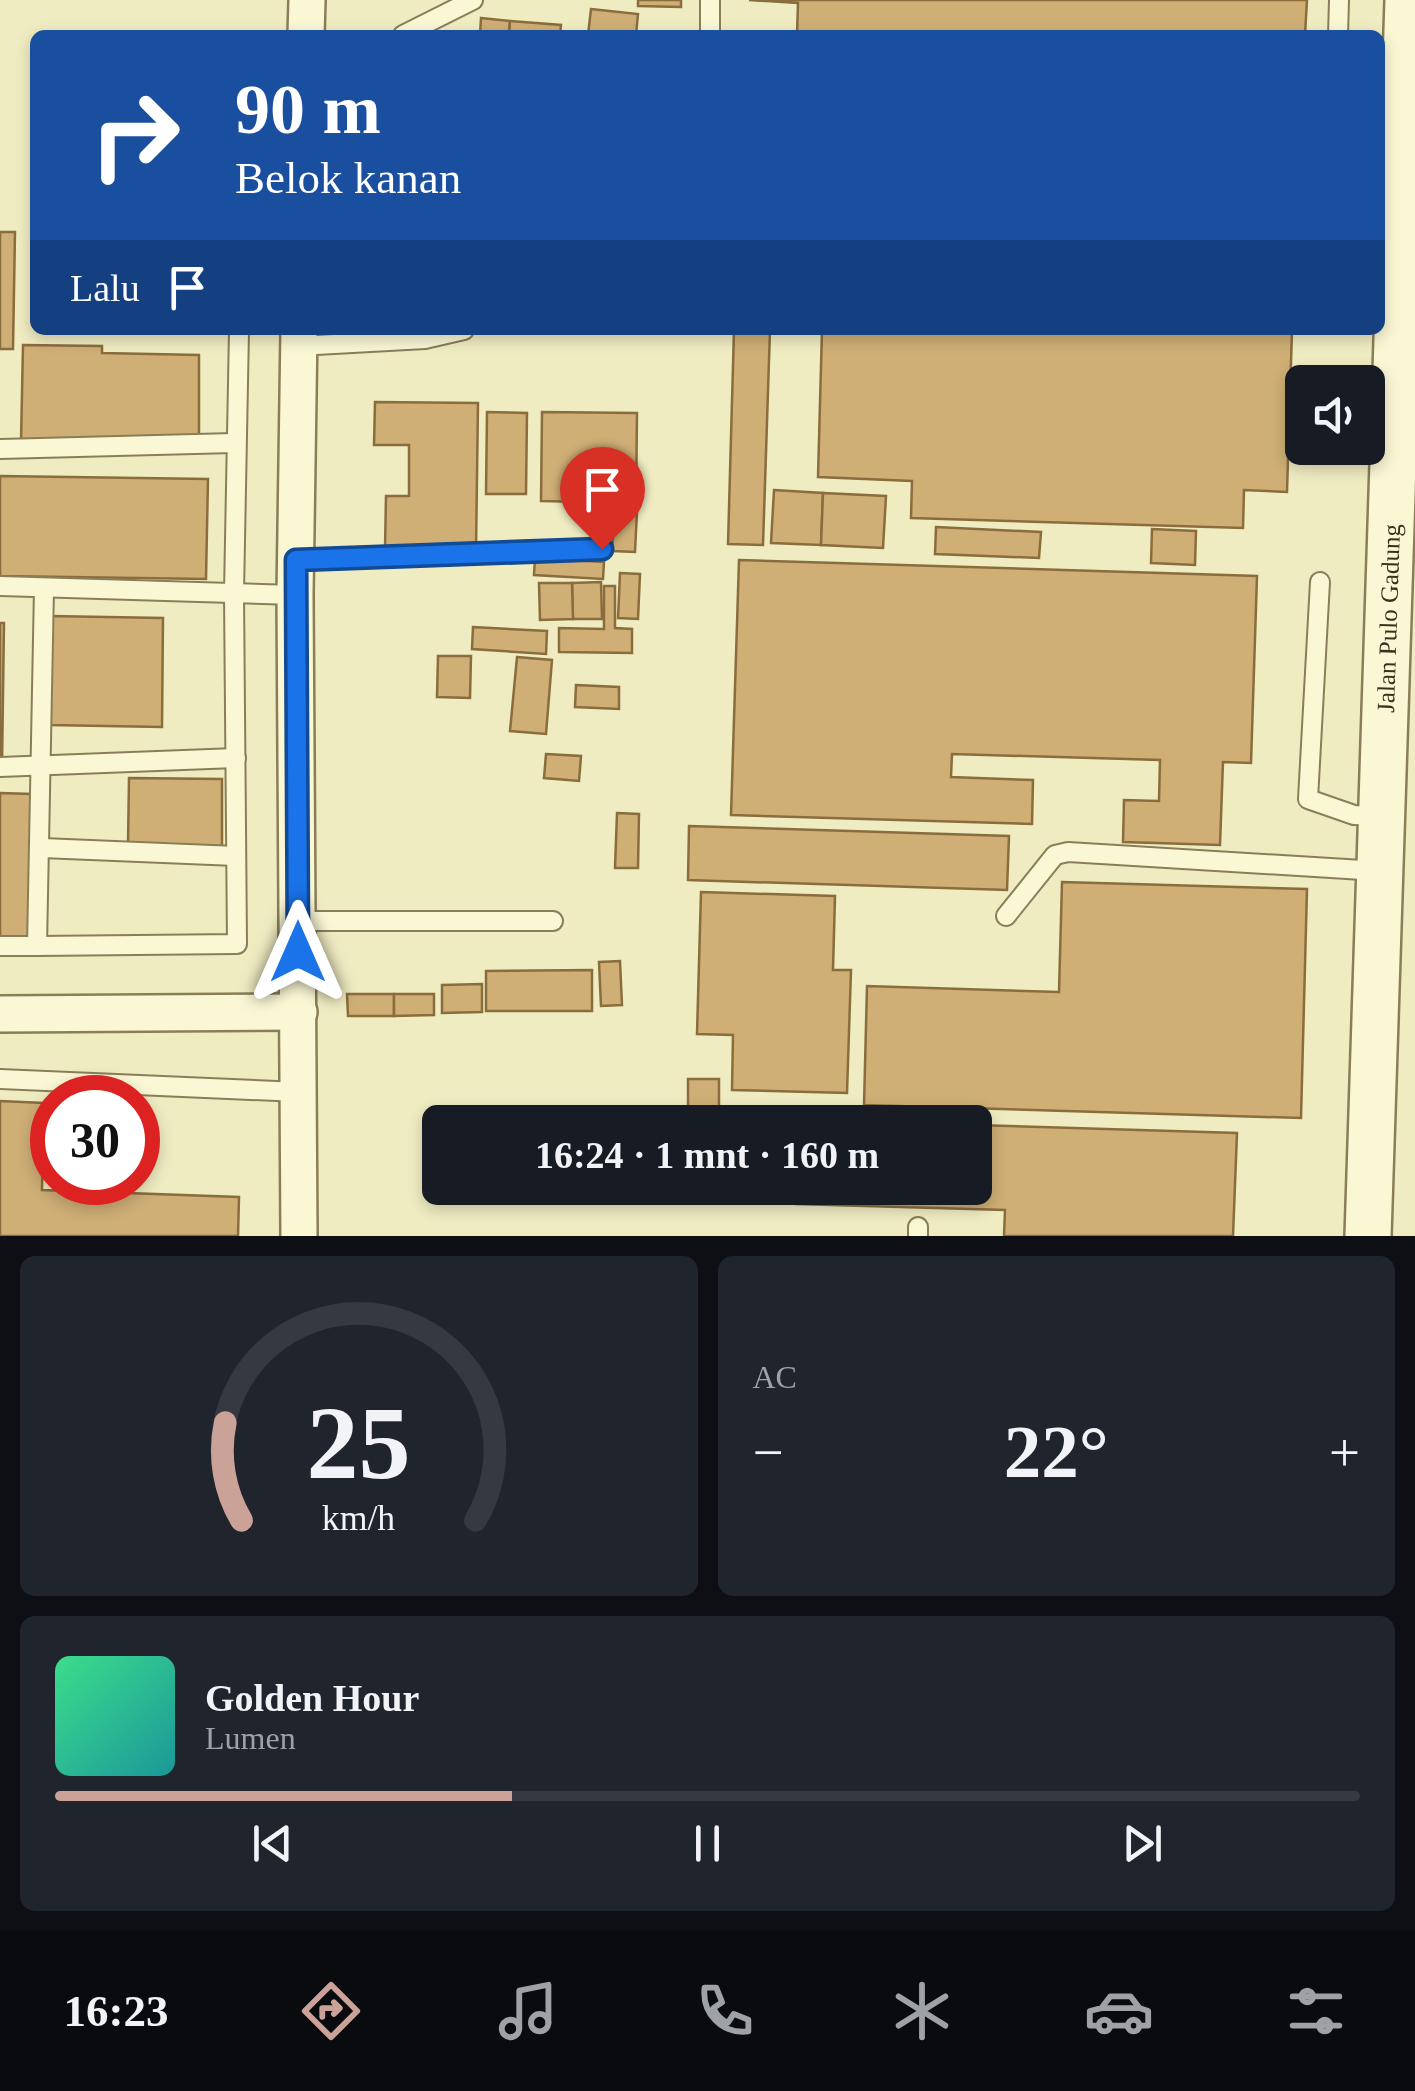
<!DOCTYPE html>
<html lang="id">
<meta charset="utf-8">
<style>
:root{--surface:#171b24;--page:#20242c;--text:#f1f3f6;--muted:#9ea1a6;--line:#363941;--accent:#cba298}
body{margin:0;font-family:"Times New Roman",serif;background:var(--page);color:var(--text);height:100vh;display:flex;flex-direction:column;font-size:38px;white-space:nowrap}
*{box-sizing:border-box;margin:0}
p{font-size:32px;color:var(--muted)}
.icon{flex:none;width:55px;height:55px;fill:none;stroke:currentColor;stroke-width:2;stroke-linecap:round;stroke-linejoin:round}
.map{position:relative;height:1236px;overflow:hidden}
.drawer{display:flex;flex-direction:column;gap:20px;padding:20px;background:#0d0f14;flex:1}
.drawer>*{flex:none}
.top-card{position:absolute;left:30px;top:30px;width:1355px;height:305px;border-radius:15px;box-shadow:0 5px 15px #0003;background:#1a4fa0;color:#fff;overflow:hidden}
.buttons{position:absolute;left:1285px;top:365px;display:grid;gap:20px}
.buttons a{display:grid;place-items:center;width:100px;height:100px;border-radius:15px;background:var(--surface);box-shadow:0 5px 15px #0003;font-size:50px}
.speed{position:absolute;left:30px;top:1075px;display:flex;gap:20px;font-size:50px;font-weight:700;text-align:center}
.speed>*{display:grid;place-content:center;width:130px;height:130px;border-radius:50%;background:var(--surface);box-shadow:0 5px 15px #0003;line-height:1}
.speed .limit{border:15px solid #d22;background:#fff;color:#111}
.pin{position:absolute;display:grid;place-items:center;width:85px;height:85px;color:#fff;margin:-102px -42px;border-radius:50% 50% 50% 0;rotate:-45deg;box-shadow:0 0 10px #0007}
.pin .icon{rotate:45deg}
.me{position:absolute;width:110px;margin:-55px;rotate:0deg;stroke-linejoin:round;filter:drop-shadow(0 0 8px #0008)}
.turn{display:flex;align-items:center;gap:35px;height:210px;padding:0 40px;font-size:45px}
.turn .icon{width:130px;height:130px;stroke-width:2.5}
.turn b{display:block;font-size:70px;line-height:85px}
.then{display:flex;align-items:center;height:95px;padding:0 40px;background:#0003;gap:20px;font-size:38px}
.big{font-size:75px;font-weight:800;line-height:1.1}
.drawer .card{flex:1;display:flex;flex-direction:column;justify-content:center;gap:15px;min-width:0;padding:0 35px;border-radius:15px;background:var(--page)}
.drawer .dial{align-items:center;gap:0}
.dial svg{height:260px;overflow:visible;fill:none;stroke:var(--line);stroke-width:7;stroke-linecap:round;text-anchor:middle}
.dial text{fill:var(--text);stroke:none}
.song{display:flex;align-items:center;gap:30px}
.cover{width:120px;height:120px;border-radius:15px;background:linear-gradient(135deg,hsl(150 70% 55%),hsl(180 70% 35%))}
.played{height:10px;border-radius:5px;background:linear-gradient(90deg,var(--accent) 35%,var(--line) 35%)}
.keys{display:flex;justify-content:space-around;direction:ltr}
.heat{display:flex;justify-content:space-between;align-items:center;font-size:55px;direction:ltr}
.drawer .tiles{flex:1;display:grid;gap:20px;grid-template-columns:1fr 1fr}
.card:last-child{grid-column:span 2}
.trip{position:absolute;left:422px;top:1105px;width:570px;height:100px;border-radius:15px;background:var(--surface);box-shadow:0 5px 15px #0003;font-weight:800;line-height:100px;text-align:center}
.menu{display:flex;height:160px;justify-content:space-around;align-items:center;background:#090b0e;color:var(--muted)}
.menu .icon{width:70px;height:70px}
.menu .active{color:var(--accent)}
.menu b{font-size:45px;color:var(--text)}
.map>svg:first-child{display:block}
.building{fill:#cfaf76;stroke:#8a6d3d;stroke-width:2.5}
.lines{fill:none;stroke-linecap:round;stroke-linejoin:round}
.service-casing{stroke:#8a7e58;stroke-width:22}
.minor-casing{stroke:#8a7e58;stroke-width:40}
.tertiary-casing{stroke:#8a7e58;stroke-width:50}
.service{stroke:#faf7d5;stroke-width:18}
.minor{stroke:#faf7d5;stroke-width:35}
.tertiary{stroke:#faf7d5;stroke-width:45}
.route-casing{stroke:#114b97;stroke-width:25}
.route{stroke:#1a73e8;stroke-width:18}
.labels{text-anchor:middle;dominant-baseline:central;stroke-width:10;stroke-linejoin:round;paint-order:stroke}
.street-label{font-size:25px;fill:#39311d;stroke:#f7f4d2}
</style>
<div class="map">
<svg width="1415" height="1236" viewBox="0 0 1415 1236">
<rect width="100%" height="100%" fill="#f0ecc2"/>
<g class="building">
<polygon points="638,0 681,0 681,7 638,6"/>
<polygon points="749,0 1307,0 1305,35 797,35 798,3"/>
<polygon points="591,9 638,14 636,35 588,35"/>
<polygon points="481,18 510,21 509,35 480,35"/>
<polygon points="510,21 561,25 560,35 509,35"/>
<polygon points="0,232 15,232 13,349 0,349"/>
<polygon points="734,330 770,330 763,545 728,544"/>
<polygon points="822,330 1292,330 1287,492 1244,490 1243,528 911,518 912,481 818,477"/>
<polygon points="23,345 102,346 102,353 199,355 199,437 21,442"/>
<polygon points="375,402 478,403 476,550 385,549 386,496 409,496 409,445 374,445"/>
<polygon points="487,412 527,413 526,494 486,494"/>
<polygon points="542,412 637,413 636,503 541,501"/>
<polygon points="0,476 208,479 206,579 0,576"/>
<polygon points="774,490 823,493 821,545 771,543"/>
<polygon points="823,493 886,496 883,548 821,545"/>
<polygon points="615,510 637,511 635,552 612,551"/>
<polygon points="936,527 1041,532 1039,558 935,554"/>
<polygon points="1152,529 1196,531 1195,565 1151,563"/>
<polygon points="535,558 604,562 603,579 534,575"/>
<polygon points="739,560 1257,576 1251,763 1223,762 1220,845 1123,842 1124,800 1159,801 1160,760 952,754 951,777 1033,780 1032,824 731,815"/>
<polygon points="620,573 640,574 638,619 618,618"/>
<polygon points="601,582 602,619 573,619 572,583"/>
<polygon points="539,583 572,583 573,619 540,620"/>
<polygon points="604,586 615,586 615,628 632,629 632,653 559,652 559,628 604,629"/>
<polygon points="50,616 163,618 162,727 48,725"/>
<polygon points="0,623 4,623 2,766 0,766"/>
<polygon points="473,627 547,631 546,654 472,649"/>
<polygon points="438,656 471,656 470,698 437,697"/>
<polygon points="517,657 552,660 546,734 510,731"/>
<polygon points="576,685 619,687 619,709 575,707"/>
<polygon points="546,754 581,756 579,781 544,778"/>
<polygon points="129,778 222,779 222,846 128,845"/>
<polygon points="0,793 33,794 31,939 0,939"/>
<polygon points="617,813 639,814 638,868 615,868"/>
<polygon points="689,826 1009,836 1007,890 688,880"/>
<polygon points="1062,882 1307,889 1301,1118 864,1105 867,986 1059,992"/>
<polygon points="701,892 835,896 833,970 851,970 847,1093 732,1090 733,1035 697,1034"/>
<polygon points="620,961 622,1005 601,1006 599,962"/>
<polygon points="592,970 592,1011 486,1011 486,971"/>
<polygon points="482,984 482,1012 442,1013 442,985"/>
<polygon points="347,994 394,994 394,1016 348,1016"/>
<polygon points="394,994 434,994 434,1015 394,1016"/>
<polygon points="688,1079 719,1079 719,1116 688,1117"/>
<polygon points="0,1101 44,1103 42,1190 239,1197 238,1236 0,1236"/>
<polygon points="798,1119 901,1122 798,1122"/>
<polygon points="975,1125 1237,1133 1233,1236 1004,1236 1005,1210 796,1204 796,1188 975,1188"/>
</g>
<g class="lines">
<g class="service-casing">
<g id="service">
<polyline points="710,0 710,35"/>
<polyline points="403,35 473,0"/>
<polyline points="1338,35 1339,0"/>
<polyline points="298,346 425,339 464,330"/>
<polyline points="0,449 234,443"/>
<polyline points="295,561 602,549"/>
<polyline points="1320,582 1308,799 1354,815 1381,816"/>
<polyline points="0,586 295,595"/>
<polyline points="44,588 37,946 237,944 234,593 239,330"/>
<polyline points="0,767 236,758"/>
<polyline points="42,848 236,856"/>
<polyline points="1006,916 1055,855 1068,852 1379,871"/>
<polyline points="298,921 553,921"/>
<polyline points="0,946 37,946"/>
<polyline points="0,1079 299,1092"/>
<polyline points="918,1236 918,1227"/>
</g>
</g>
<g class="minor-casing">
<g id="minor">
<polyline points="306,35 307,0"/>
<polyline points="299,330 295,595 299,1236"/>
<polyline points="0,1014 299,1012"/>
</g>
</g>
<g class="tertiary-casing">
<g id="tertiary">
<path id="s1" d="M1368,1236L1408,0"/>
</g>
</g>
<use href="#service" class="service"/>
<use href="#minor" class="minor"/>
<use href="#tertiary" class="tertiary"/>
</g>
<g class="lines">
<g class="route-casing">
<polyline id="route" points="298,952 296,560 602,549"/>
</g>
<use href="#route" class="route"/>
</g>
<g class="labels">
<g class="street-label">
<text stroke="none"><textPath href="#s1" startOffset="618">Jalan Pulo Gadung</textPath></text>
</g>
</g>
</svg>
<div class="buttons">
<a><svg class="icon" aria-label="sound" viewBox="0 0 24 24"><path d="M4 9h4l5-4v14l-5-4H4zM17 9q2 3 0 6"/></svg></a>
</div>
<div class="speed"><div class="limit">30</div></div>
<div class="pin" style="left:602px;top:549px;background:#d93025"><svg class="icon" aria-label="arrive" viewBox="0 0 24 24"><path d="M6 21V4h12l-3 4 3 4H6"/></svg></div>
<svg class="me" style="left:298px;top:952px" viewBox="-20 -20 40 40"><path d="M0-17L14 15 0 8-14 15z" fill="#1a73e8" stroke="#fff" stroke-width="4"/></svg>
<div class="trip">16:24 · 1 mnt · 160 m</div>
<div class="top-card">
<div class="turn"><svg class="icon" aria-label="right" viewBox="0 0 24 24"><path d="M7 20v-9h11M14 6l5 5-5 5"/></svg><div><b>90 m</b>Belok kanan</div></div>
<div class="then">Lalu<svg class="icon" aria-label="arrive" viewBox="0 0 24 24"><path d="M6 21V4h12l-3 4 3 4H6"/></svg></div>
</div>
</div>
<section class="drawer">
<div class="tiles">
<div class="card dial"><svg viewBox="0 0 100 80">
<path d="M14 69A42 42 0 1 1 86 69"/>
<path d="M14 69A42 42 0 0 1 9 39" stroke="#cba298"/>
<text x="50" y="56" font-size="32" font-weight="700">25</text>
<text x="50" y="72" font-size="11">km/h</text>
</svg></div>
<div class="card"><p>AC</p>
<div class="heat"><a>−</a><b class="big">22°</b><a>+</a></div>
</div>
<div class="card">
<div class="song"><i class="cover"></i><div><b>Golden Hour</b><p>Lumen</p></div></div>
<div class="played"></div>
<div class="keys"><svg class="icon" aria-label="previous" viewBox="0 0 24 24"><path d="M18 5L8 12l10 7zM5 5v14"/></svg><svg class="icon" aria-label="pause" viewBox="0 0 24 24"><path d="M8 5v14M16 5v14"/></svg><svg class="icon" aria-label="next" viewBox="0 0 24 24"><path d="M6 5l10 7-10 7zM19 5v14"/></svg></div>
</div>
</div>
</section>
<nav class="menu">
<b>16:23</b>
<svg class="icon active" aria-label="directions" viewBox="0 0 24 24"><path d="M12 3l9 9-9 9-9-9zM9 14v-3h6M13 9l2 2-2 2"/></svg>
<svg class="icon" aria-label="music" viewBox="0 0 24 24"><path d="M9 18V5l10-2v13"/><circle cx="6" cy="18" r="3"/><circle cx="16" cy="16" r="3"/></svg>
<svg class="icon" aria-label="phone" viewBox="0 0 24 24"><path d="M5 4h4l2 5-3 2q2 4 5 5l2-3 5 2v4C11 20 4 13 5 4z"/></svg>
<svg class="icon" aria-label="climate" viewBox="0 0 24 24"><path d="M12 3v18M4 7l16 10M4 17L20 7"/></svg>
<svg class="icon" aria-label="car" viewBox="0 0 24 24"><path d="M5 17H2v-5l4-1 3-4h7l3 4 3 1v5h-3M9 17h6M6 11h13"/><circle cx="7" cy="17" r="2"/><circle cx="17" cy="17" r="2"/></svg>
<svg class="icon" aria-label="filters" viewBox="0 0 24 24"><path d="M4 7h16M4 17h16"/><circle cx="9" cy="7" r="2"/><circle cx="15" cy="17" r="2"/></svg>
</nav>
